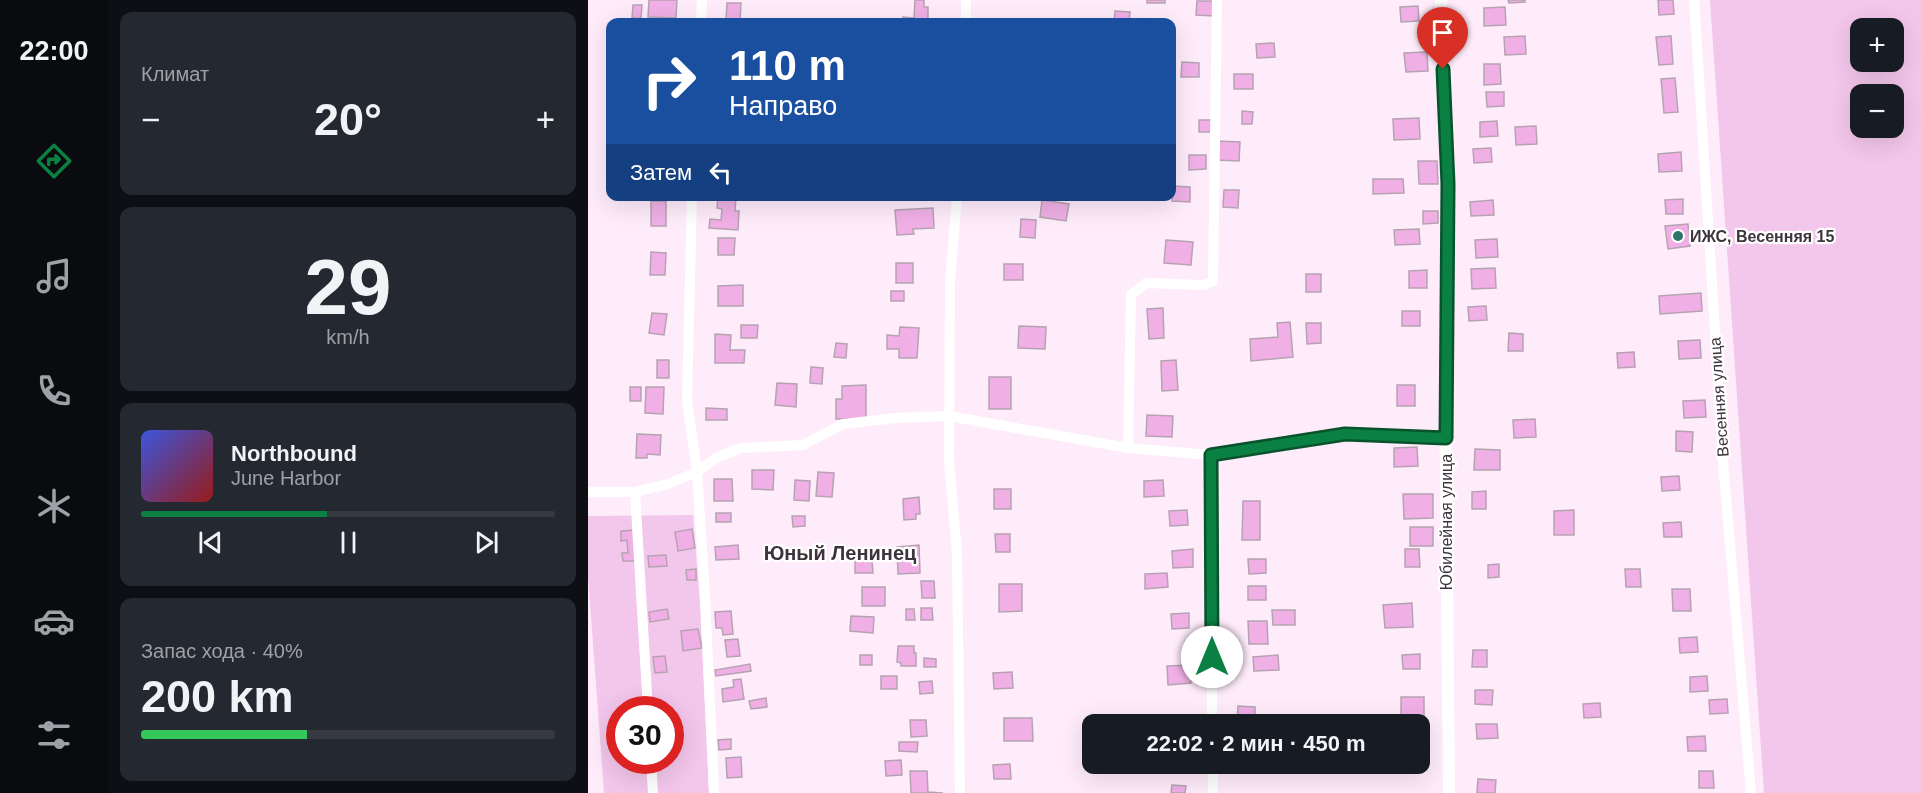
<!DOCTYPE html>
<html lang="ru">
<meta charset="utf-8">
<style>
:root{--surface:#171b24;--page:#242831;--text:#f1f3f6;--muted:#9ea1a6;--line:#363941;--accent:#0b8043}
body{margin:0;font-family:Arial,sans-serif;background:var(--page);color:var(--text);height:100vh;display:flex;flex-direction:column;font-size:22px;white-space:nowrap}
*{box-sizing:border-box;margin:0}
p{font-size:20px;color:var(--muted)}
.icon{flex:none;width:33px;height:33px;fill:none;stroke:currentColor;stroke-width:2;stroke-linecap:round;stroke-linejoin:round}
.map{position:relative;flex:1;overflow:hidden}
.panel{display:flex;flex-direction:column;gap:12px;padding:12px;background:#0d0f14;width:480px}
.panel>*{flex:none}
.guide{position:absolute;left:18px;top:18px;width:570px;height:183px;border-radius:12px;box-shadow:0 6px 24px #0002;background:#1a4fa0;color:#fff;overflow:hidden}
.tools{position:absolute;left:1262px;top:18px;display:grid;gap:12px}
.tools a{display:grid;place-items:center;width:54px;height:54px;border-radius:12px;background:var(--surface);box-shadow:0 6px 24px #0002;font-size:30px}
.speed{position:absolute;left:18px;top:696px;display:flex;gap:12px;font-size:30px;font-weight:700;text-align:center}
.speed>*{display:grid;place-content:center;width:78px;height:78px;border-radius:50%;background:var(--surface);box-shadow:0 6px 24px #0002;line-height:1}
.speed .limit{border:9px solid #d22;background:#fff;color:#111}
.pin{position:absolute;display:grid;place-items:center;width:51px;height:51px;color:#fff;margin:-62px -26px;border-radius:50% 50% 50% 0;rotate:-45deg;box-shadow:0 0 6px #0007}
.pin .icon{rotate:45deg}
.me{position:absolute;width:66px;margin:-33px;rotate:0deg;stroke-linejoin:round;filter:drop-shadow(0 0 4px #0008)}
.turn{display:flex;align-items:center;gap:21px;height:126px;padding:0 24px;font-size:27px}
.turn .icon{width:78px;height:78px;stroke-width:2.5}
.turn b{display:block;font-size:42px;line-height:51px}
.then{display:flex;align-items:center;height:57px;padding:0 24px;background:#0003;gap:12px;font-size:22px}
.big{font-size:45px;font-weight:700;line-height:1.1}
.panel .card{flex:1;display:flex;flex-direction:column;justify-content:center;gap:9px;min-width:0;padding:0 21px;border-radius:12px;background:var(--page)}
.panel .dial{align-items:center;gap:0}
.dial b{font-size:78px;line-height:1}
.song{display:flex;align-items:center;gap:18px}
.cover{width:72px;height:72px;border-radius:9px;background:linear-gradient(135deg,hsl(230 70% 55%),hsl(0 70% 35%))}
.played{height:6px;border-radius:3px;background:linear-gradient(90deg,var(--accent) 45%,var(--line) 45%)}
.keys{display:flex;justify-content:space-around;direction:ltr}
.heat{display:flex;justify-content:space-between;align-items:center;font-size:33px;direction:ltr}
.charge{height:9px;border-radius:4px;background:linear-gradient(90deg,#34c759 40%,var(--line) 0)}
.trip{position:absolute;left:494px;top:714px;width:348px;height:60px;border-radius:12px;background:var(--surface);box-shadow:0 6px 24px #0002;font-weight:700;line-height:60px;text-align:center}
main{display:flex;flex:1;min-height:0}
.dock{display:flex;flex-direction:column;width:108px;justify-content:space-around;align-items:center;background:#090b0e;color:var(--muted)}
.dock .icon{width:42px;height:42px}
.dock .active{color:var(--accent)}
.dock b{font-size:27px;color:var(--text)}
.map>svg:first-child{display:block}
.green{fill:#f3c6eb;fill-rule:evenodd}
.building{fill:#f0b0e6;stroke:#b5a3b2;stroke-width:1.5}
.lines{fill:none;stroke-linecap:round;stroke-linejoin:round}
.minor{stroke:#fff;stroke-width:10}
.tertiary{stroke:#fff;stroke-width:12}
.route-casing{stroke:#07532c;stroke-width:15}
.route{stroke:#0b8043;stroke-width:10}
.poi-dot{fill:#2f746a;stroke:#fff;stroke-width:2}
.labels{text-anchor:middle;dominant-baseline:central;stroke-width:4.5;stroke-linejoin:round;paint-order:stroke}
.poi-label{font-size:16px;font-weight:bold;fill:#3d353b;stroke:#fff;text-anchor:start}
.street-label{font-size:16px;fill:#3d353b;stroke:#fff}
.quarter-label{font-size:20px;font-weight:bold;fill:#3d353b;stroke:#fff}
</style>
<main>
<nav class="dock">
<b>22:00</b>
<svg class="icon active" aria-label="directions" viewBox="0 0 24 24"><path d="M12 3l9 9-9 9-9-9zM9 14v-3h6M13 9l2 2-2 2"/></svg>
<svg class="icon" aria-label="music" viewBox="0 0 24 24"><path d="M9 18V5l10-2v13"/><circle cx="6" cy="18" r="3"/><circle cx="16" cy="16" r="3"/></svg>
<svg class="icon" aria-label="phone" viewBox="0 0 24 24"><path d="M5 4h4l2 5-3 2q2 4 5 5l2-3 5 2v4C11 20 4 13 5 4z"/></svg>
<svg class="icon" aria-label="climate" viewBox="0 0 24 24"><path d="M12 3v18M4 7l16 10M4 17L20 7"/></svg>
<svg class="icon" aria-label="car" viewBox="0 0 24 24"><path d="M5 17H2v-5l4-1 3-4h7l3 4 3 1v5h-3M9 17h6M6 11h13"/><circle cx="7" cy="17" r="2"/><circle cx="17" cy="17" r="2"/></svg>
<svg class="icon" aria-label="filters" viewBox="0 0 24 24"><path d="M4 7h16M4 17h16"/><circle cx="9" cy="7" r="2"/><circle cx="15" cy="17" r="2"/></svg>
</nav>
<section class="panel">
<div class="card"><p>Климат</p>
<div class="heat"><a>−</a><b class="big">20°</b><a>+</a></div>
</div>
<div class="card dial"><b>29</b><p>km/h</p></div>
<div class="card">
<div class="song"><i class="cover"></i><div><b>Northbound</b><p>June Harbor</p></div></div>
<div class="played"></div>
<div class="keys"><svg class="icon" aria-label="previous" viewBox="0 0 24 24"><path d="M18 5L8 12l10 7zM5 5v14"/></svg><svg class="icon" aria-label="pause" viewBox="0 0 24 24"><path d="M8 5v14M16 5v14"/></svg><svg class="icon" aria-label="next" viewBox="0 0 24 24"><path d="M6 5l10 7-10 7zM19 5v14"/></svg></div>
</div>
<div class="card"><p>Запас хода · 40%</p><b class="big">200 km</b><div class="charge"></div></div>
</section>
<div class="map">
<svg width="1334" height="793" viewBox="0 0 1334 793">
<rect width="100%" height="100%" fill="#ffecfb"/>
<g class="green">
<path d="M1122,0H1334V793H1176ZM1272,28H1305V62H1272ZM1272,94H1305V128H1272Z"/>
<path d="M105,515L112,604L121,793H16L0,576V516ZM32,710H82V760H32Z"/>
</g>
<g class="building">
<polygon points="61,0 89,0 88,18 60,17"/>
<polygon points="327,0 336,0 336,7 340,7 340,20 336,20 336,22 315,22 315,17 326,18"/>
<rect x="559" y="0" width="18" height="3"/>
<polygon points="920,0 937,0 937,2 921,3"/>
<polygon points="1070,0 1085,0 1086,14 1071,15"/>
<polygon points="609,1 626,1 626,16 608,15"/>
<polygon points="139,3 153,3 152,21 138,20"/>
<polygon points="45,5 54,5 53,18 44,18"/>
<polygon points="830,6 831,21 813,22 812,7"/>
<polygon points="917,7 918,25 896,26 896,8"/>
<polygon points="527,11 542,12 541,22 526,22"/>
<polygon points="937,36 938,54 917,55 916,37"/>
<polygon points="1083,36 1085,64 1071,65 1068,37"/>
<polygon points="686,43 687,57 669,58 668,44"/>
<polygon points="839,52 840,71 818,72 816,53"/>
<polygon points="594,62 611,63 611,77 593,77"/>
<polygon points="896,64 912,64 913,84 896,85"/>
<rect x="646" y="74" width="19" height="15"/>
<polygon points="1087,78 1090,112 1076,113 1073,79"/>
<polygon points="898,92 916,92 916,106 899,107"/>
<polygon points="654,111 665,112 664,124 654,124"/>
<polygon points="831,118 832,139 806,140 805,119"/>
<rect x="611" y="120" width="14" height="12"/>
<polygon points="909,121 910,136 892,137 892,122"/>
<polygon points="948,126 949,144 928,145 927,127"/>
<polygon points="628,141 652,142 651,161 628,160"/>
<polygon points="903,148 904,162 886,163 885,149"/>
<polygon points="1093,152 1094,171 1071,172 1070,154"/>
<polygon points="601,155 618,155 618,169 601,170"/>
<polygon points="830,161 849,161 850,184 831,184"/>
<polygon points="785,179 815,179 816,193 785,194"/>
<polygon points="585,186 602,187 602,202 584,201"/>
<polygon points="636,190 651,190 650,208 635,207"/>
<polygon points="130,196 148,196 147,211 151,211 150,230 121,228 122,219 133,220 134,209 129,208"/>
<polygon points="1095,199 1095,214 1078,214 1077,200"/>
<polygon points="454,200 481,204 478,221 452,217"/>
<polygon points="905,200 906,215 883,216 882,202"/>
<rect x="63" y="201" width="15" height="25"/>
<polygon points="345,208 346,228 325,229 326,234 309,235 307,210"/>
<polygon points="835,211 850,211 850,223 835,224"/>
<polygon points="433,219 448,220 447,238 432,237"/>
<polygon points="1100,224 1102,246 1080,249 1077,226"/>
<polygon points="831,229 832,244 807,245 806,230"/>
<polygon points="130,238 147,238 146,255 130,255"/>
<polygon points="909,239 910,257 888,258 887,240"/>
<polygon points="578,240 605,242 603,265 576,263"/>
<polygon points="63,252 78,253 77,275 62,275"/>
<rect x="308" y="263" width="17" height="20"/>
<rect x="416" y="264" width="19" height="16"/>
<polygon points="907,268 908,288 884,289 883,269"/>
<polygon points="839,270 839,288 821,288 821,271"/>
<rect x="718" y="274" width="15" height="18"/>
<polygon points="155,285 155,306 130,306 130,286"/>
<rect x="303" y="291" width="13" height="10"/>
<polygon points="1113,293 1114,311 1072,314 1071,296"/>
<polygon points="898,306 899,320 881,321 880,307"/>
<polygon points="575,308 576,338 561,339 559,309"/>
<rect x="814" y="311" width="18" height="15"/>
<polygon points="64,313 79,314 76,335 61,333"/>
<polygon points="702,322 705,357 663,361 662,339 690,337 689,323"/>
<polygon points="718,323 733,323 733,343 719,344"/>
<polygon points="153,325 170,325 169,338 153,338"/>
<polygon points="431,326 458,327 457,349 430,348"/>
<polygon points="312,327 331,328 329,358 311,358 311,349 299,349 299,335 311,336"/>
<polygon points="921,333 935,334 935,351 920,351"/>
<polygon points="127,334 143,335 142,350 157,350 156,363 127,363"/>
<polygon points="1112,340 1113,358 1091,359 1090,341"/>
<polygon points="248,343 259,344 258,358 246,357"/>
<polygon points="1046,352 1047,367 1030,368 1029,353"/>
<rect x="69" y="360" width="12" height="18"/>
<polygon points="588,360 590,390 574,391 573,361"/>
<polygon points="223,367 235,368 234,384 222,383"/>
<rect x="401" y="377" width="22" height="32"/>
<polygon points="189,383 209,384 208,407 187,405"/>
<polygon points="278,385 278,419 248,419 248,399 254,399 254,386"/>
<rect x="809" y="385" width="18" height="21"/>
<rect x="42" y="387" width="11" height="14"/>
<polygon points="58,387 76,387 75,414 57,413"/>
<polygon points="1117,400 1118,417 1096,418 1095,401"/>
<polygon points="118,408 139,409 139,420 118,420"/>
<polygon points="559,415 585,416 584,437 558,436"/>
<polygon points="947,419 948,437 926,438 925,420"/>
<polygon points="1088,431 1105,432 1104,452 1088,451"/>
<polygon points="49,434 73,435 72,455 59,454 59,458 48,458"/>
<polygon points="829,447 830,466 806,467 806,448"/>
<polygon points="887,449 912,450 912,470 886,470"/>
<polygon points="164,470 186,470 185,490 164,489"/>
<polygon points="230,472 246,473 244,497 228,496"/>
<polygon points="1091,476 1092,490 1074,491 1073,477"/>
<polygon points="126,479 144,479 145,501 126,501"/>
<polygon points="207,480 222,481 221,501 206,500"/>
<polygon points="575,480 576,496 556,497 556,481"/>
<rect x="406" y="489" width="17" height="20"/>
<polygon points="898,491 898,509 884,509 884,492"/>
<polygon points="815,494 845,494 845,518 816,519"/>
<polygon points="331,497 332,514 328,514 328,519 316,520 315,499"/>
<polygon points="655,501 672,501 672,540 654,540"/>
<polygon points="599,510 600,525 582,526 581,511"/>
<polygon points="986,510 986,535 966,535 966,511"/>
<rect x="128" y="513" width="15" height="9"/>
<polygon points="204,516 217,516 217,526 205,527"/>
<polygon points="1093,522 1094,537 1076,537 1075,523"/>
<rect x="822" y="527" width="23" height="19"/>
<polygon points="104,529 107,548 90,551 87,532"/>
<polygon points="47,530 49,561 35,561 34,553 40,553 39,540 33,541 33,531"/>
<polygon points="407,534 422,534 422,552 408,552"/>
<polygon points="150,545 151,559 128,560 127,547"/>
<polygon points="331,545 332,573 310,574 309,547"/>
<polygon points="605,549 605,567 585,568 584,551"/>
<polygon points="817,549 831,549 832,567 817,567"/>
<polygon points="78,555 79,566 61,567 60,556"/>
<polygon points="660,559 678,559 678,573 661,574"/>
<polygon points="267,561 284,561 285,573 267,573"/>
<polygon points="911,564 911,577 900,578 900,565"/>
<polygon points="108,569 108,580 99,580 98,570"/>
<polygon points="1037,569 1052,569 1053,587 1038,587"/>
<polygon points="579,573 580,587 557,589 557,574"/>
<polygon points="333,581 346,581 347,598 334,598"/>
<polygon points="411,584 434,584 434,611 411,612"/>
<rect x="660" y="586" width="18" height="14"/>
<rect x="274" y="587" width="23" height="19"/>
<polygon points="1084,589 1102,589 1103,611 1085,611"/>
<polygon points="824,603 825,627 797,628 795,605"/>
<polygon points="333,608 344,608 345,620 333,620"/>
<polygon points="79,609 81,619 62,622 61,612"/>
<polygon points="318,609 326,609 327,620 318,620"/>
<polygon points="684,610 707,610 707,625 685,625"/>
<polygon points="143,611 145,634 135,635 134,628 128,628 127,612"/>
<polygon points="601,613 601,628 584,629 583,614"/>
<polygon points="263,616 286,617 285,633 262,631"/>
<polygon points="660,621 679,621 680,644 661,644"/>
<polygon points="110,629 114,648 95,651 93,631"/>
<polygon points="1109,637 1110,652 1092,653 1091,638"/>
<polygon points="150,639 152,656 139,657 137,640"/>
<polygon points="310,646 326,646 326,653 328,653 328,666 313,666 313,663 309,662"/>
<polygon points="885,650 899,650 899,667 884,667"/>
<polygon points="832,654 832,669 815,669 814,655"/>
<rect x="272" y="655" width="12" height="10"/>
<polygon points="690,655 691,670 666,671 665,657"/>
<polygon points="77,656 79,672 67,673 65,657"/>
<polygon points="336,658 348,659 348,667 336,667"/>
<polygon points="162,664 163,671 128,676 127,670"/>
<polygon points="602,665 603,683 580,685 579,666"/>
<polygon points="424,672 425,688 406,689 405,673"/>
<rect x="293" y="676" width="16" height="13"/>
<polygon points="1119,676 1120,691 1102,692 1102,677"/>
<polygon points="153,679 156,699 135,702 134,689 146,687 145,680"/>
<polygon points="344,681 345,693 332,694 331,682"/>
<polygon points="887,690 905,690 904,705 887,704"/>
<polygon points="813,697 836,697 836,716 813,715"/>
<polygon points="178,698 179,707 163,709 161,701"/>
<polygon points="1139,699 1140,713 1122,714 1121,700"/>
<polygon points="1012,703 1013,717 996,718 995,704"/>
<polygon points="650,706 667,707 667,721 649,721"/>
<polygon points="84,708 85,722 82,722 82,710 70,709"/>
<polygon points="416,718 444,718 445,741 416,741"/>
<polygon points="322,720 338,720 339,736 323,737"/>
<polygon points="888,724 909,724 910,738 889,739"/>
<polygon points="1117,736 1118,751 1100,751 1099,737"/>
<polygon points="143,739 143,749 131,750 130,740"/>
<polygon points="311,742 330,742 329,752 311,751"/>
<polygon points="153,757 154,777 139,778 138,758"/>
<polygon points="313,760 314,775 298,776 297,761"/>
<polygon points="422,764 423,779 406,779 405,765"/>
<rect x="650" y="764" width="17" height="3"/>
<polygon points="322,771 339,771 340,792 355,793 323,793"/>
<polygon points="1111,771 1125,771 1126,788 1111,788"/>
<polygon points="890,779 908,780 907,793 889,793"/>
<polygon points="584,785 598,786 597,793 583,793"/>
</g>
<g class="lines">
<g class="minor">
<polyline points="378,0 378,22"/>
<polyline points="1106,0 1136,474 1163,793"/>
<polyline points="113,22 114,0"/>
<polyline points="104,196 99,400 109,472 117,596 126,793"/>
<polyline points="369,196 362,283 361,460 369,553 372,793"/>
<polyline points="540,448 543,295 558,283 616,285 625,281 629,0"/>
<polyline points="623,455 624,724"/>
<polyline points="0,492 47,492 80,484 109,472 128,458 153,448 215,445 255,424 308,418 361,416 540,448 623,455 757,434 858,438"/>
<polyline points="47,492 60,710"/>
<polyline points="63,760 65,793"/>
<polyline points="625,764 625,793"/>
</g>
<polyline class="tertiary" points="853,0 860,184 857,376 861,793"/>
</g>
<g class="lines">
<g class="route-casing">
<polyline id="route" points="624,657 623,455 757,434 858,438 860,184 855,69"/>
</g>
<use href="#route" class="route"/>
</g>
<circle class="poi-dot" cx="1090" cy="236" r="6"/>
<g class="labels">
<g class="poi-label">
<text x="1102" y="236">ИЖС, Весенняя 15</text>
</g>
<g class="street-label">
<text transform="translate(1131 397) rotate(-94)">Весенняя улица</text>
<text transform="translate(858 522) rotate(-90)">Юбилейная улица</text>
</g>
<g class="quarter-label">
<text x="252" y="553">Юный Ленинец</text>
</g>
</g>
</svg>
<div class="tools">
<a>+</a>
<a>−</a>
</div>
<div class="speed"><div class="limit">30</div></div>
<div class="pin" style="left:855px;top:69px;background:#d93025"><svg class="icon" aria-label="arrive" viewBox="0 0 24 24"><path d="M6 21V4h12l-3 4 3 4H6"/></svg></div>
<svg class="me" style="left:624px;top:657px" viewBox="-20 -20 40 40"><circle r="19" fill="#fff"/><path d="M0-13L10 11 0 6-10 11z" fill="#0b8043"/></svg>
<div class="trip">22:02 · 2 мин · 450 m</div>
<div class="guide">
<div class="turn"><svg class="icon" aria-label="right" viewBox="0 0 24 24"><path d="M7 20v-9h11M14 6l5 5-5 5"/></svg><div><b>110 m</b>Направо</div></div>
<div class="then">Затем<svg class="icon" aria-label="left" viewBox="0 0 24 24"><path d="M17 20v-9H6M10 6l-5 5 5 5"/></svg></div>
</div>
</div>
</main>
